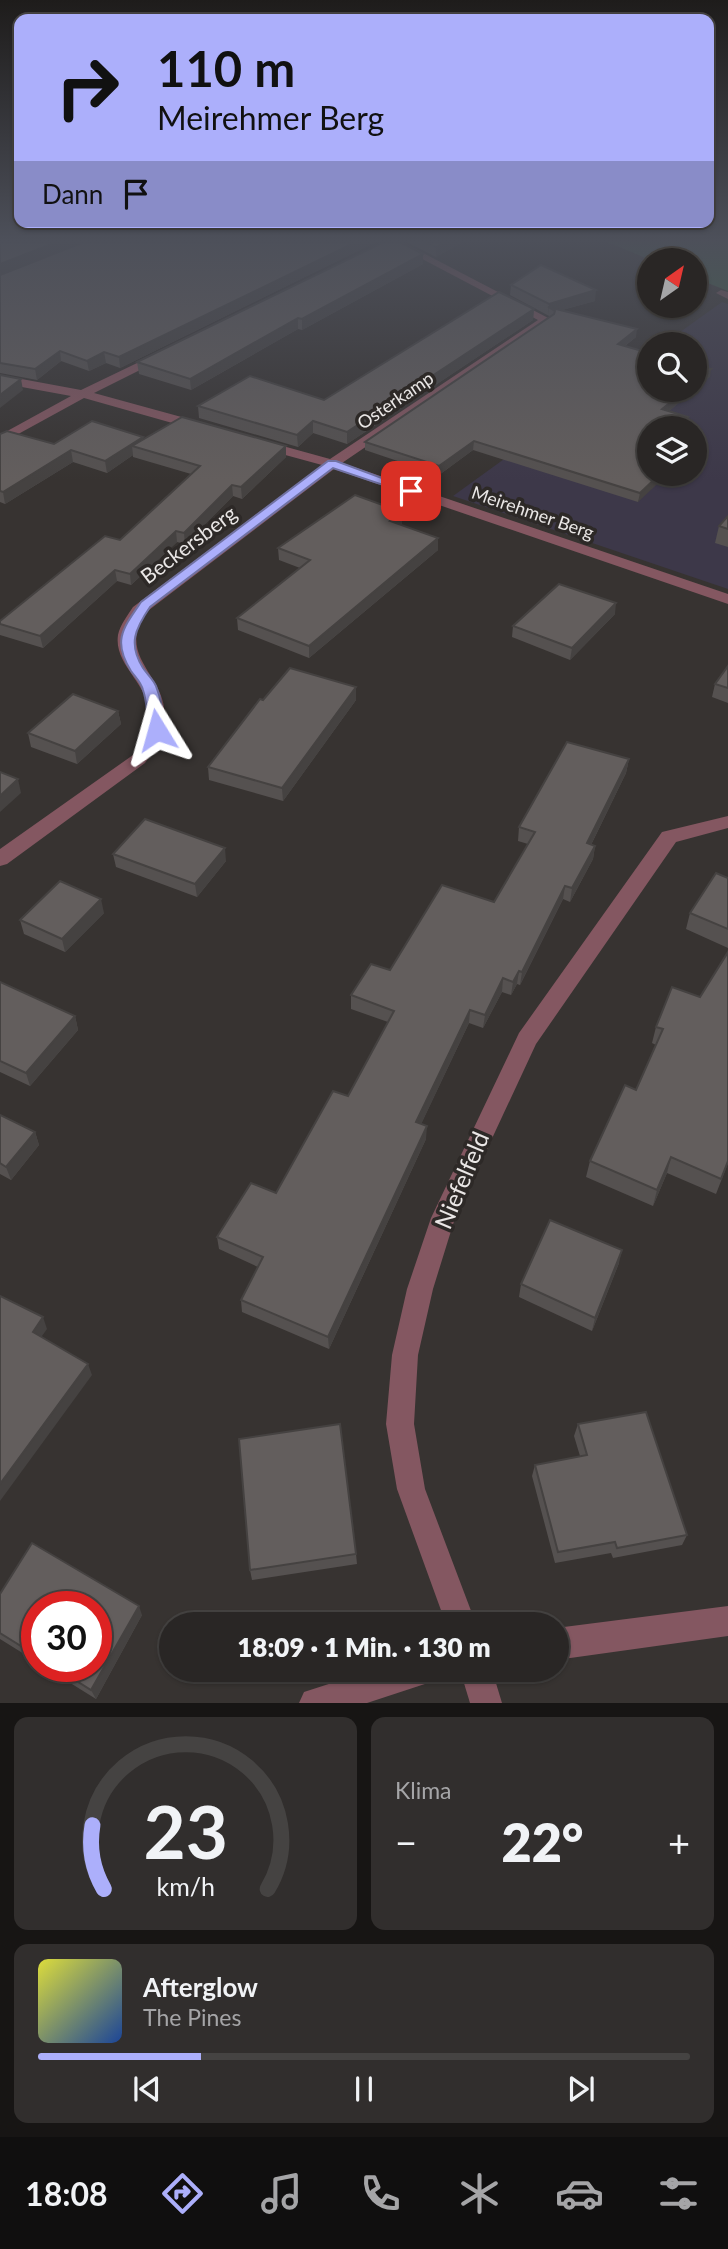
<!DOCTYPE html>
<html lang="de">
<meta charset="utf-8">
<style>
:root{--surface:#292625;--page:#312e2d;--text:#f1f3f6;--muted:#a5a5a7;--line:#454342;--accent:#acaffb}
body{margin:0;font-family:Lato,sans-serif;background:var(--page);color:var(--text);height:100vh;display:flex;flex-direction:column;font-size:26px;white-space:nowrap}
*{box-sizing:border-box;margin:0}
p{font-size:23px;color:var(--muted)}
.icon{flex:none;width:38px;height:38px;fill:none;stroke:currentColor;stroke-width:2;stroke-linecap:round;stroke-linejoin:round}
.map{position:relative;height:1703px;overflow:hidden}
.drawer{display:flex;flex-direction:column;gap:14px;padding:14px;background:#171514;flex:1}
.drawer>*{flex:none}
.hud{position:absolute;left:14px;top:14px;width:700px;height:214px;border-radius:14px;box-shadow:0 2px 5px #0004,0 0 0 2px var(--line);background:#acaffb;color:#111;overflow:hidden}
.needle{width:46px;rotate:34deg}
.fabs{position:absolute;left:637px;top:248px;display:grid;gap:14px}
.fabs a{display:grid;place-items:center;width:70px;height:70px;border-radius:50%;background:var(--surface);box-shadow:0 2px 5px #0004,0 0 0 2px var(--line);font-size:35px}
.speed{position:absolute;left:21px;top:1591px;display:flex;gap:14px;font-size:35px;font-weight:700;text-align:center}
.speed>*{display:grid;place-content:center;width:91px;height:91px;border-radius:50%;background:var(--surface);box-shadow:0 2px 5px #0004,0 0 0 2px var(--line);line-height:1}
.speed .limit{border:10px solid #d22;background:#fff;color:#111}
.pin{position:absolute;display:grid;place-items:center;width:60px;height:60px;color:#fff;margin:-30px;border-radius:14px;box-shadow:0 4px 10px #0006}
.me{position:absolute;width:77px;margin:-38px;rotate:352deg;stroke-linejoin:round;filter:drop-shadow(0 0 5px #0008)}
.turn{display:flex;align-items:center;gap:24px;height:147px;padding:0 28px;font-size:32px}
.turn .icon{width:91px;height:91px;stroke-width:2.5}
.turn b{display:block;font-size:49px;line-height:60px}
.then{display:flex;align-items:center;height:66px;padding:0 28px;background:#0003;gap:14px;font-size:26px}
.big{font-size:52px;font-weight:800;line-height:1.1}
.drawer .tile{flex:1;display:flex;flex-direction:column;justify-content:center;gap:10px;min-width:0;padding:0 24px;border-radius:14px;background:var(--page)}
.drawer .dial{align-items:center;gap:0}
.dial svg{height:182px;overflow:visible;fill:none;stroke:var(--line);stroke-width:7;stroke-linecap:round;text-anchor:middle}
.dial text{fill:var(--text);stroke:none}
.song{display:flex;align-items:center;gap:21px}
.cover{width:84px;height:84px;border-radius:10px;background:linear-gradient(135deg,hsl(60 70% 55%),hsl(220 70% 35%))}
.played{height:7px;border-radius:4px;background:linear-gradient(90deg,var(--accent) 25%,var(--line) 25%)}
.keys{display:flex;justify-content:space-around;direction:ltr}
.heat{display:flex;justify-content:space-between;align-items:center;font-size:38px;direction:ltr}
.drawer .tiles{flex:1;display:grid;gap:14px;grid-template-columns:1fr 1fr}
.tile:last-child{grid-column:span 2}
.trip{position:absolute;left:159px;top:1612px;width:410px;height:70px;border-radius:35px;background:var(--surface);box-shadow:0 2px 5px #0004,0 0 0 2px var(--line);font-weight:800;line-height:70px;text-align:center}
.dock{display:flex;height:112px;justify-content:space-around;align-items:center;background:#100f0f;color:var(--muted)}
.dock .icon{width:49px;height:49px}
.dock .active{color:var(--accent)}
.dock b{font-size:32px;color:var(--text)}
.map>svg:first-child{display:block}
.commercial{fill:#3d3849;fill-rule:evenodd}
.green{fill:#3d6648}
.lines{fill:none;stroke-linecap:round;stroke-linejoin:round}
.minor{fill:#845761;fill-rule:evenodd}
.wall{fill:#555150}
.shaded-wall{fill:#454241}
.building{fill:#635e5d;stroke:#454241;stroke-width:2}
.route{fill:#acaffb;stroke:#7072a3;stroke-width:2}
.labels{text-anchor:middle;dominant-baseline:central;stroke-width:7;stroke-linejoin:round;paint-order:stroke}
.far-street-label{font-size:18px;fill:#eae7e6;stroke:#2d2927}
.street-label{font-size:21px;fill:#eae7e6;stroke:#2d2927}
.near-street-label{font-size:24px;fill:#eae7e6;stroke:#2d2927}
</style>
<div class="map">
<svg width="728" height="1703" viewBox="0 0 728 1703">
<rect width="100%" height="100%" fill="#373331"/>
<path class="commercial" d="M722,302L728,304V589L453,496L649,354V390H695V345H662ZM649,429H695V474H649Z"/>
<polygon class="green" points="607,242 728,242 728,291 695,278 695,261 653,261"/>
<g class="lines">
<g class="minor">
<path d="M390,242H402L552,320L342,463L728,594V604L334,469L145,613C108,672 204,683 145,763L7,864L0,866V849L133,755C179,694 112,676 118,635C120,625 128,615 133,607L322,465L256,447V441L261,440L330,459L538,320Z"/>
<polygon points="721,290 728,292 728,299 716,293"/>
<polygon points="160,352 164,354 164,358 94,393 207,424 207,430 197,430 84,398 0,444 0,435 71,396 0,383 0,375 81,390"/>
<polygon points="728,816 728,828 676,842 536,1044 455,1218 433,1289 418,1355 414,1424 425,1489 476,1624 446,1624 397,1489 386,1424 392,1355 407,1289 431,1218 519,1033 662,832"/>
<polygon points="728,1606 728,1636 556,1660 556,1628"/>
<polygon points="372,1670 439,1670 434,1681 367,1703 299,1703 304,1692"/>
<polygon points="460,1670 492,1670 502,1703 470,1703"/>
</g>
</g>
<g class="wall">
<polygon points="0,242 376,242 120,368 106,363 89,371 61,361 37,380 0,373"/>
<polygon points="407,242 463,242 436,257"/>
<polygon points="423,254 423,264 302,330 298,329 191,390 139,374 137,362"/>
<polygon points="511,285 595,301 562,310 636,337 625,346 649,390 694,390 669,411 688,417 687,425 649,429 649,474 638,502 473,450 439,475 365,450 365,442 551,317 510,295"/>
<polygon points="534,309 533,320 347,444 313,433 298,447 199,418 198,406 324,400"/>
<polygon points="0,434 54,444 143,437 143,439 286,457 242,499 233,496 185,544 177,542 131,585 117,581 43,648 0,635 0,621 120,540 191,474 133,457 133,455 107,473 73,462 5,504 0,502"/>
<polygon points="402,512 402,523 400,525 438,538 438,550 309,658 238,630 237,618 300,568 279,560 278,548"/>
<polygon points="728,516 728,547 715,543 719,526"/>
<polygon points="615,614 570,660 512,637 513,626"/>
<polygon points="728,666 728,703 712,697 715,684"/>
<polygon points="356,687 356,700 283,801 209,780 208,767 263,700"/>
<polygon points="118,711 121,724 77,764 31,747 28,733"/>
<polygon points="629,759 626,773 591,845 595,846 593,859 570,902 563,899 520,985 517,984 511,995 502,992 483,1028 469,1023 421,1124 426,1139 329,1349 242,1312 241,1300 258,1267 219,1249 217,1237 276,1193 348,1096 388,1022 351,1009 351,995 494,902 528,844 518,841 519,827"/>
<polygon points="113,854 226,861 197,897 116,867"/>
<polygon points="728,878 728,948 686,929 690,913"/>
<polygon points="104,913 65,952 24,934 20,920"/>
<polygon points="0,982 75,1016 78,1030 30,1086 0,1072"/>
<polygon points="700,997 728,1163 716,1194 667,1173 653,1206 586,1177 590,1161 636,1090 656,1045 652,1043 656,1027"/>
<polygon points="0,1115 35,1132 39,1145 11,1180 0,1174"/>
<polygon points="619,1263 592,1331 519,1297 521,1284"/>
<polygon points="578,1424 687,1535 682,1545 613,1558 611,1553 555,1563 532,1476 535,1465 580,1456 574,1436"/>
<polygon points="356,1554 357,1564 252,1580 250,1570"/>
<polygon points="0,1594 142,1615 96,1699 43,1666 96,1666 37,1606 37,1662 0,1639"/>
</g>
<g class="shaded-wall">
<polygon points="57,242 83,242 0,275 0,264"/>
<polygon points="356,242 376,242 120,368 119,357"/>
<polygon points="445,242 463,242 436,257 436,247"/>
<polygon points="423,254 423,264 302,330 302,319"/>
<polygon points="596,290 595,301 555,312 555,311 548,307 548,315 549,304"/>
<polygon points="534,309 533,320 347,444 347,432"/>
<polygon points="298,318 298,329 191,390 190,379"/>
<polygon points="637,329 636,337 617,352 618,344"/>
<polygon points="60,351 61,361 37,380 35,369"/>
<polygon points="104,352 106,363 89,371 87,361"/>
<polygon points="711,369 710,377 695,390 695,383"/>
<polygon points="21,379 23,390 0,408 0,395"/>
<polygon points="686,390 694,390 661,418 662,409"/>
<polygon points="688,417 687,425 683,429 676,429"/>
<polygon points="313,421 313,433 298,447 297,435"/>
<polygon points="143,437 144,448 132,446 133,455 107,473 105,461"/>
<polygon points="474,441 473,450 439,475 439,466"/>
<polygon points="286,446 286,457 242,499 241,487"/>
<polygon points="71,450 73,462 5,504 3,492"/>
<polygon points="660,474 668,474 638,502 640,493"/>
<polygon points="232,485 233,496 185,544 184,533"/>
<polygon points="402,512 402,523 389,533 390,521"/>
<polygon points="176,531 177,542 131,585 130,574"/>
<polygon points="438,538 438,550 309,658 309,646"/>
<polygon points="115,570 117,581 43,648 40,636"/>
<polygon points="616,603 615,614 570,660 572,648"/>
<polygon points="356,687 356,700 283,801 282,788"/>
<polygon points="118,711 121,724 77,764 75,751"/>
<polygon points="629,759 626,773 585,857 587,843"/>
<polygon points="18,779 21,793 0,812 0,796"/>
<polygon points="595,846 593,859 570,902 572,888"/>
<polygon points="225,848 226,861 197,897 195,884"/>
<polygon points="565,886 563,899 520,985 522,972"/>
<polygon points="101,899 104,913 65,952 62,939"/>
<polygon points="519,971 517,984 511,995 513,982"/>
<polygon points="503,978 502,992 483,1028 485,1015"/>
<polygon points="470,1010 469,1023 416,1135 416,1122"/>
<polygon points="75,1016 78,1030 30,1086 26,1073"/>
<polygon points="427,1126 426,1139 329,1349 328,1337"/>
<polygon points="35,1132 39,1145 11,1180 6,1167"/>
<polygon points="671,1157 667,1173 653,1206 657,1190"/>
<polygon points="622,1250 619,1263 592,1331 595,1318"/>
<polygon points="43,1317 47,1329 37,1343 33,1332"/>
<polygon points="88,1364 92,1375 0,1501 0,1484"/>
<polygon points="139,1606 142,1615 96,1699 91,1690"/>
</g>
<g class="building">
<polygon points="0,242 57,242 0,264"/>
<polygon points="84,242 356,242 119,357 104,352 87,361 60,351 35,369 0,363 0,275"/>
<polygon points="384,242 400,242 423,254 302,319 298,318 190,379 137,362"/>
<polygon points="427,242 445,242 436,247"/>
<polygon points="541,265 596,290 549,304 511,285"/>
<polygon points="499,292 534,309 347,432 313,421 297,435 198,406 250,376 324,400"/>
<polygon points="548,307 637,329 618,344 649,353 649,390 686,390 662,409 688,417 676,429 649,429 649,474 660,474 640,493 474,441 439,466 365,442 554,314 555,311"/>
<polygon points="695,365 711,369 695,383"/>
<polygon points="0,375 21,379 0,395"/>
<polygon points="182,417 286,446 241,487 232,485 184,533 176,531 130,574 115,570 40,636 0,624 0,621 105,536 120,540 200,466 132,446"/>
<polygon points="92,421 143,437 105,461 71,450 3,492 0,491 0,434 7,431 54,444"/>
<polygon points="355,495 402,512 390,521 438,538 309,646 237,618 310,560 278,548"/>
<polygon points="728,516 728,529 719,526"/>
<polygon points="559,584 616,603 572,648 513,626"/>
<polygon points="728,666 728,688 715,684"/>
<polygon points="290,668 356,687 282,788 208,767 260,699 263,700"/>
<polygon points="73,694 118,711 75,751 28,733"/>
<polygon points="567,742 629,759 587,843 595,846 572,888 565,886 522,972 519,971 513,982 503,978 485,1015 470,1010 416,1122 427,1126 328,1337 241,1300 263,1257 217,1237 251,1183 276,1193 333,1091 348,1096 394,1011 351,995 371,964 390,970 442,885 494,902 535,832 519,827"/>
<polygon points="0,772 18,779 0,796"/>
<polygon points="145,819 225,848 195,884 113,854"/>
<polygon points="716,873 728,878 728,929 690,913"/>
<polygon points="60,881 101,899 62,939 20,920"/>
<polygon points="728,952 728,1161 721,1179 671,1157 657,1190 590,1161 625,1085 636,1090 663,1029 656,1027 672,987 700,997"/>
<polygon points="0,982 75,1016 26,1073 0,1061"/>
<polygon points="0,1115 35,1132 6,1167 0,1163"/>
<polygon points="550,1220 622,1250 595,1318 521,1284"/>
<polygon points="0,1296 43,1317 33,1332 88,1364 0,1484"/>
<polygon points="646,1412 687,1535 617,1548 615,1542 558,1552 535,1465 587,1455 578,1424"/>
<polygon points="340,1424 356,1554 250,1570 239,1439"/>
<polygon points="32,1543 139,1606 91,1690 53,1666 96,1666 96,1606 37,1606 37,1656 0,1633 0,1594"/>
</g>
<linearGradient id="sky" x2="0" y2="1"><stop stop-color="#1e1c1b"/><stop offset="0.5" stop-color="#4d505a"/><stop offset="1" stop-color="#4d505a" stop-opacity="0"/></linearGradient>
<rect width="728" height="480" fill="url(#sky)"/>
<path class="route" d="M328,461H336L417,491L407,493L333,468L150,607C135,629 128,644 143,668C147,674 153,679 156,686C162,700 163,714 164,730L157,734L152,733C146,720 148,704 143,690C141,682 136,678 131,671C112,641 123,628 141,602Z"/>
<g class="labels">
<g class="far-street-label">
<text transform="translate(395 400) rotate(-34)">Osterkamp</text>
<text transform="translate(533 512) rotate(19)">Meirehmer Berg</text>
</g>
<g class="street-label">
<text transform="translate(188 544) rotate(-37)">Beckersberg</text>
</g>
<g class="near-street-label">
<text transform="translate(461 1180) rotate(-67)">Niefelfeld</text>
</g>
</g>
</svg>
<div class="fabs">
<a><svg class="needle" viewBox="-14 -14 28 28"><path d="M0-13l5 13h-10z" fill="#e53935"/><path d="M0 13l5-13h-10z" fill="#a5a5a7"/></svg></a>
<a><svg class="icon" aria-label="search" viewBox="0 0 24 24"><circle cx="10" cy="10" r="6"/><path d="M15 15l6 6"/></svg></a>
<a><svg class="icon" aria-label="layers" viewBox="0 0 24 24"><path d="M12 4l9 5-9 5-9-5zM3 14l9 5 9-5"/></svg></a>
</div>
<div class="speed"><div class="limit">30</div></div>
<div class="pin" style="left:411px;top:491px;background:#d93025"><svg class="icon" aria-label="arrive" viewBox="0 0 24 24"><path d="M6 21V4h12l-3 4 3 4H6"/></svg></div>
<svg class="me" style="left:157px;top:730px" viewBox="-20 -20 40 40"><path d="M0-17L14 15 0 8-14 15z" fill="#acaffb" stroke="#fff" stroke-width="4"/></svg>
<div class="trip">18:09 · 1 Min. · 130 m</div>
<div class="hud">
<div class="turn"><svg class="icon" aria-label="right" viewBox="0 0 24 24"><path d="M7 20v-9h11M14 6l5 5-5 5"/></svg><div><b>110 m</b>Meirehmer Berg</div></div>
<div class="then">Dann<svg class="icon" aria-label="arrive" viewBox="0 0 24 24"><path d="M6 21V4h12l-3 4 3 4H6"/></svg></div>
</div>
</div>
<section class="drawer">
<div class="tiles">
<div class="tile dial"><svg viewBox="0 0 100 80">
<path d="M14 69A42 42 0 1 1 86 69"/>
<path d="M14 69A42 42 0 0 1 9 41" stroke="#acaffb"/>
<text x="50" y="56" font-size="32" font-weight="700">23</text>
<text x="50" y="72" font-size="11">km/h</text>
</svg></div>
<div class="tile"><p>Klima</p>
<div class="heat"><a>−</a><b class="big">22°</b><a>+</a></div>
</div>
<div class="tile">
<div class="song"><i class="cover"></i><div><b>Afterglow</b><p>The Pines</p></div></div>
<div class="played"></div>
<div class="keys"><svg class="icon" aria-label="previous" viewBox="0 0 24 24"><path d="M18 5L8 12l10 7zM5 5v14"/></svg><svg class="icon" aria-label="pause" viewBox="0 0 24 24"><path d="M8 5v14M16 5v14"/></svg><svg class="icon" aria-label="next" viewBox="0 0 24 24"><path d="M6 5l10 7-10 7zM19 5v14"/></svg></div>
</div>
</div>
</section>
<nav class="dock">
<b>18:08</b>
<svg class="icon active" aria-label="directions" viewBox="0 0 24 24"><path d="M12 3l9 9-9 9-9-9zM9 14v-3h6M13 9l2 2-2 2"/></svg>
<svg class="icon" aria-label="music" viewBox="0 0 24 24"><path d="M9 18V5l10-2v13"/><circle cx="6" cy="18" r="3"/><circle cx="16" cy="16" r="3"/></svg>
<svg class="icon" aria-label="phone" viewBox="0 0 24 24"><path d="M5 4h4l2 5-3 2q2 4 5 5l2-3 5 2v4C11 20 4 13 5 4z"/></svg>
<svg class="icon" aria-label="climate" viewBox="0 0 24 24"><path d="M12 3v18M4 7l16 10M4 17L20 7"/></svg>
<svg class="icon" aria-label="car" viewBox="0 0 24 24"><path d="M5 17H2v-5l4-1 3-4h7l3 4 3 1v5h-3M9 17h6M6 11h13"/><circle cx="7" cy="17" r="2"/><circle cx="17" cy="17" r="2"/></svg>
<svg class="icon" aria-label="filters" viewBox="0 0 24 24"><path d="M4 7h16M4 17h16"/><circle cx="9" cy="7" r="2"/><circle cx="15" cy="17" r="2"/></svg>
</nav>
